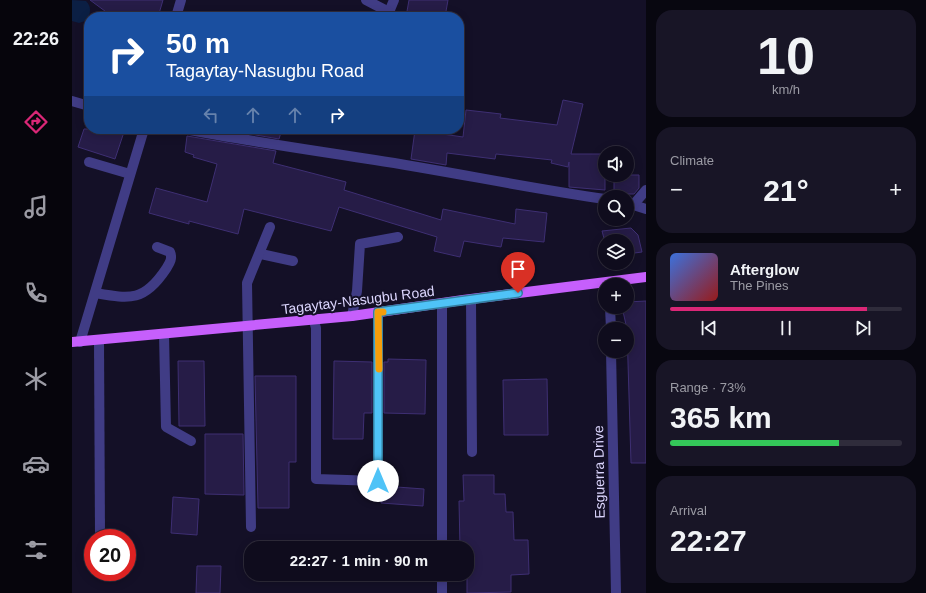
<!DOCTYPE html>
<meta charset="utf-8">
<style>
:root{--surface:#0f0c1d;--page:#181526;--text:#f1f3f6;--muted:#9b9ba4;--line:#2f2c3b;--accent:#db2777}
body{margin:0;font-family:Helvetica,sans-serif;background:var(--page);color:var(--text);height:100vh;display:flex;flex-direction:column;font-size:15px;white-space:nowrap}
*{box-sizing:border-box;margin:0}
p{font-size:13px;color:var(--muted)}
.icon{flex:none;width:22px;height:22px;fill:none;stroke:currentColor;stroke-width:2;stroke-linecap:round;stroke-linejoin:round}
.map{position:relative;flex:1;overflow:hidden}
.sheet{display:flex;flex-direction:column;gap:10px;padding:10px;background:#080710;width:280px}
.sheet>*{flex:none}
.banner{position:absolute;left:12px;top:12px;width:380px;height:122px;border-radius:16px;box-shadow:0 2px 10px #0003,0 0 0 1px var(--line);background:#1a4fa0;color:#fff;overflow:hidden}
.controls{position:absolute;left:526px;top:146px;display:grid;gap:8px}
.controls a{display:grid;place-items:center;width:36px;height:36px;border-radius:50%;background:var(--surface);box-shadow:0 2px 10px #0003,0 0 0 1px var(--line);font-size:20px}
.speed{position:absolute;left:12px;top:529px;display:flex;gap:8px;font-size:20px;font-weight:700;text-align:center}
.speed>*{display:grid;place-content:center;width:52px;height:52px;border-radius:50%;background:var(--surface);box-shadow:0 2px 10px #0003,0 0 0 1px var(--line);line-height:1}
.speed .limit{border:6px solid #d22;background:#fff;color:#111}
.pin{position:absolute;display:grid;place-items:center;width:34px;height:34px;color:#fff;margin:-41px -17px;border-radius:50% 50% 50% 0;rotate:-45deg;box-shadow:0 0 4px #0007}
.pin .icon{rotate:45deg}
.me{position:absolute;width:44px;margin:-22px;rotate:0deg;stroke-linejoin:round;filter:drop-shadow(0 0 3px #0008)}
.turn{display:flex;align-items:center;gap:14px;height:84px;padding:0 16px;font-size:18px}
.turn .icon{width:52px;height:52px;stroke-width:2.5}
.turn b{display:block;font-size:28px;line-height:34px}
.lanes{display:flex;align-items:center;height:38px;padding:0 16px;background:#0003;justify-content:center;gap:20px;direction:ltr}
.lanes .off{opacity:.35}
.big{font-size:30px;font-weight:800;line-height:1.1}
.sheet .tile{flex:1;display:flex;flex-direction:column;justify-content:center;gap:6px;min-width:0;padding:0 14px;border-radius:16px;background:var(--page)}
.sheet .dial{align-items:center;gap:0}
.dial b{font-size:52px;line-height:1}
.song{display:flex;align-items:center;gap:12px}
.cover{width:48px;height:48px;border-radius:6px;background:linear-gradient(135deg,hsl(220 70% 55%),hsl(0 70% 35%))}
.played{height:4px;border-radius:2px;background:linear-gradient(90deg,var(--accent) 85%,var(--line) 85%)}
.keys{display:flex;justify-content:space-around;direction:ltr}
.heat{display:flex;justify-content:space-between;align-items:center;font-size:22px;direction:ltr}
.charge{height:6px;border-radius:3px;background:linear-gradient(90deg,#34c759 73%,var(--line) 0)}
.trip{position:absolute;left:172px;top:541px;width:230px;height:40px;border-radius:16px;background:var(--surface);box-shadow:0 2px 10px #0003,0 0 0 1px var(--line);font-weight:800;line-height:40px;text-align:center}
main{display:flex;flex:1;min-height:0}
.dock{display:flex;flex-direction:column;width:72px;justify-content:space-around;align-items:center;background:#06050c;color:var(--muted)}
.dock .icon{width:28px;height:28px}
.dock .selected{color:var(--accent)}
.dock b{font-size:18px;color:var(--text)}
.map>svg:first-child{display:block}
.water{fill:#0b1f44}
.building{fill:#261c47;stroke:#3e2f73}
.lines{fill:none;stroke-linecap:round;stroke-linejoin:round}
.lane{stroke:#403c85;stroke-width:10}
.street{stroke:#403c85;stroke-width:10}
.primary{stroke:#c65ffc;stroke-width:10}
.route-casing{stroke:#337fa1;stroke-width:10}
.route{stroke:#4fc3f7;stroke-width:7}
.slow{stroke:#f59e0b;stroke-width:7}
.labels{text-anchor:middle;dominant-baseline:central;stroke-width:4;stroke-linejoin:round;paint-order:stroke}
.street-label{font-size:14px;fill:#dcd6fe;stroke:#141027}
</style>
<main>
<nav class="dock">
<b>22:26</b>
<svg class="icon selected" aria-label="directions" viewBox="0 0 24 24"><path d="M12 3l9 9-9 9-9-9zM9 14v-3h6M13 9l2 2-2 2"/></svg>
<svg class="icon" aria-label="music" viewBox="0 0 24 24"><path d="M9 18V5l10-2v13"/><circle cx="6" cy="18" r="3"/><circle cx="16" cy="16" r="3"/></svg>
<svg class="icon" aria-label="phone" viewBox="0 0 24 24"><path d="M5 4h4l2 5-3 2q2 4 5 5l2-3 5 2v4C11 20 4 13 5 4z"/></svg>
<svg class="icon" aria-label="climate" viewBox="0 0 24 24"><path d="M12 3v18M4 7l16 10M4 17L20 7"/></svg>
<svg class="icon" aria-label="car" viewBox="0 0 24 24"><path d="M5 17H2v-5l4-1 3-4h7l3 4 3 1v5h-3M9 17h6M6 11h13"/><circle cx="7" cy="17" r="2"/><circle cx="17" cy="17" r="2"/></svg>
<svg class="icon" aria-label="filters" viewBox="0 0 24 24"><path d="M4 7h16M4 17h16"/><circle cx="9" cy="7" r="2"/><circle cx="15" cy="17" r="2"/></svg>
</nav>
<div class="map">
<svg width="574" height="593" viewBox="0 0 574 593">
<rect width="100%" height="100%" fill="#141027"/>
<path class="water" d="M0,0L14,1C20,7 18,13 16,20L7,23L0,21Z"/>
<g class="building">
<polygon points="18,0 91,0 86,17 41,17"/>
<polygon points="337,0 376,0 373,17 334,17"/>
<polygon points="491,100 511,104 499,154 533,154 533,190 497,187 497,162 496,167 479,163 480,160 424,154 423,159 375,153 374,165 339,159 343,130 391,137 394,110 429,114 428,118 485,125"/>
<polygon points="12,129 53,129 43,159 6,147"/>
<polygon points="149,129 210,129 207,139"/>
<polygon points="115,136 204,151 201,163 274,182 272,190 369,220 371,209 443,224 444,209 475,213 472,242 431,238 429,247 392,241 388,257 362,251 365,237 267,207 259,231 172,209 166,234 117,221 117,224 77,213 84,188 135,202 145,164 121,157 122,155 113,152"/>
<polygon points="542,175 567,175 567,188 562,194 542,194"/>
<polygon points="559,228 566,235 570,252 555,254 555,241 533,242 530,231"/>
<polygon points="574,301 574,463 559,463 555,329 550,307 555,307 555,302"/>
<polygon points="316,359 354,360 353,414 312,413 312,362 316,362"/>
<polygon points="106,361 132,361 133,426 107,426"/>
<polygon points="262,361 300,362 300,413 292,413 291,439 261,439"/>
<polygon points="183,376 224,376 224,462 217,462 217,508 186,508"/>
<polygon points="475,379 476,435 432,435 431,380"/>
<polygon points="133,434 171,434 172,495 133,494"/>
<polygon points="391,475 422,475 422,494 433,494 434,512 441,512 442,540 456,540 457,574 439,575 439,592 395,593 395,548 388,548 387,501 392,501"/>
<polygon points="311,486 352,489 351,506 309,503"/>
<polygon points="101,497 127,499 125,535 99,533"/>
<polygon points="125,566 149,566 148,593 124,593"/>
</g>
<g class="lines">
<g class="lane">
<polyline points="317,12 322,0"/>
<polyline points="17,162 58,174"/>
<polyline points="189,254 221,261"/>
<path d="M23,293C58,299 72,302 94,269C97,264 101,259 98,252L85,247"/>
<polyline points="399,299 400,452"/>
<polyline points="280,316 285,291 288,244 326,237"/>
<polyline points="242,321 244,328 244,479 306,481 306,313"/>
<polyline points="92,334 94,427 119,441"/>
<polyline points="27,340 28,535"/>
<polyline points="179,527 175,283 198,227"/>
</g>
<g class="street">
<polyline points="294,0 317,12 323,17"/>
<polyline points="104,17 109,0"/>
<polyline points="0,101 17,106"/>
<path d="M112,129C176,141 239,150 303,160C380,172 456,188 533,199"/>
<polyline points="555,203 574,209"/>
<polyline points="562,204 574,190"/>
<polyline points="538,307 539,329"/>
<polyline points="8,342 72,129"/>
<polyline points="539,351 544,593"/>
<polyline points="370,548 370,303"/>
<polyline points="370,593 370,574"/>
</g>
<polyline class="primary" points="0,342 280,316 391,300 574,277"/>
</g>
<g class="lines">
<g class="route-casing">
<polyline id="route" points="306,481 306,312 446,293"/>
</g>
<use href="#route" class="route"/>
<polyline class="slow" points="307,369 306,312 311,312"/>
</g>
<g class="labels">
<g class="street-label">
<text transform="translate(286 300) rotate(-7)">Tagaytay-Nasugbu Road</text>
<text transform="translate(527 472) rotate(-91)">Esguerra Drive</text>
</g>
</g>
</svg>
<div class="controls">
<a><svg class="icon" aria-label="sound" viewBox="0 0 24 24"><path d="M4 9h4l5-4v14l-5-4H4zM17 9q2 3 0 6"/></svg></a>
<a><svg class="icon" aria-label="search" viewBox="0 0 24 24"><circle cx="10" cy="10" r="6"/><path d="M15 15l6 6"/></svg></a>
<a><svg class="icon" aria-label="layers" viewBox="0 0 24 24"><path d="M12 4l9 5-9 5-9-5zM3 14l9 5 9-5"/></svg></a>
<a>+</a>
<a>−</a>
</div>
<div class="speed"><div class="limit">20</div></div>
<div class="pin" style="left:446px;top:293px;background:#d93025"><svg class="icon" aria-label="arrive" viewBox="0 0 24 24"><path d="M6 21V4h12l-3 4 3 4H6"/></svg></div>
<svg class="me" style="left:306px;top:481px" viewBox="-20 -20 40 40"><circle r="19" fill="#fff"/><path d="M0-13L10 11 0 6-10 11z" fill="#4fc3f7"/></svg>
<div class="trip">22:27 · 1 min · 90 m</div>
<div class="banner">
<div class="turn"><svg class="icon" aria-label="right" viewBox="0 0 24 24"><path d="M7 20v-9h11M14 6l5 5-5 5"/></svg><div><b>50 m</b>Tagaytay-Nasugbu Road</div></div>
<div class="lanes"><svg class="icon off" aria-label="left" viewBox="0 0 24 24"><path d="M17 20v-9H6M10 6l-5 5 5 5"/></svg><svg class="icon off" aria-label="ahead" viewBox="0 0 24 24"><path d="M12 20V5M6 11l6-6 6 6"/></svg><svg class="icon off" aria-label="ahead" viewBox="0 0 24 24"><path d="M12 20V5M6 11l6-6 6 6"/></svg><svg class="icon" aria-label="right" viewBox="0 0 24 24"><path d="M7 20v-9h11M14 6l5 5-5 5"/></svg></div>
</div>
</div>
<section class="sheet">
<div class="tile dial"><b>10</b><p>km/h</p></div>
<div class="tile"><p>Climate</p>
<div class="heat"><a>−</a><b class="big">21°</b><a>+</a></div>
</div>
<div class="tile">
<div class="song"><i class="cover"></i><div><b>Afterglow</b><p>The Pines</p></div></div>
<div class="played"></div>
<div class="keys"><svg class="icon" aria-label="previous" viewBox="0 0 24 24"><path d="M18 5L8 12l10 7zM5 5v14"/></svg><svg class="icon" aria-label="pause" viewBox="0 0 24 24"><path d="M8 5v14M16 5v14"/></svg><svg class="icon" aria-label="next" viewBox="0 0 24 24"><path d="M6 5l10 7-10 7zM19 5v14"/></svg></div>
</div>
<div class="tile"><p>Range · 73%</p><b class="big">365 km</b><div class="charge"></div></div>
<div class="tile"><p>Arrival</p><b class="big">22:27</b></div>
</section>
</main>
